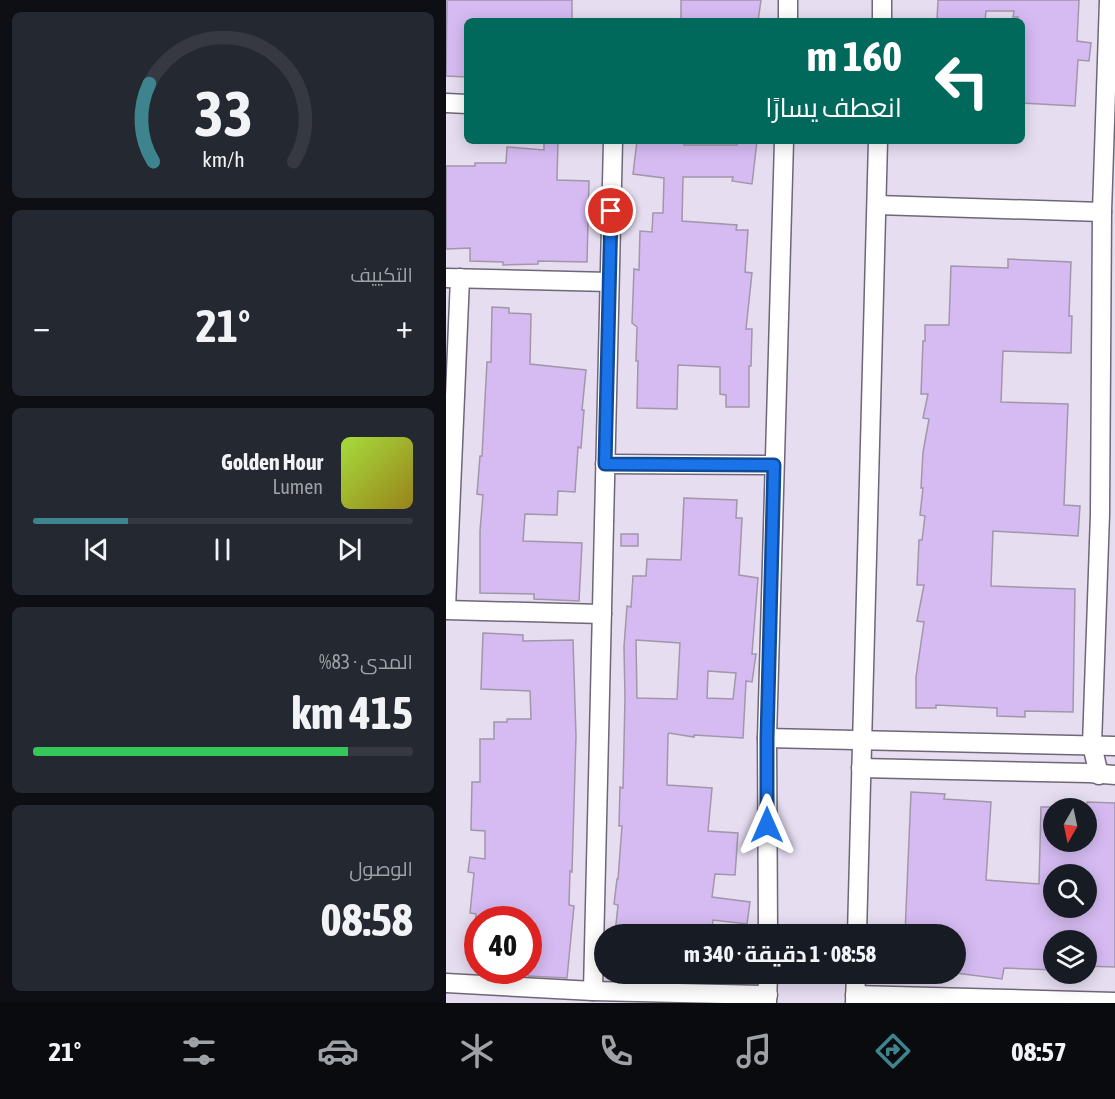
<!DOCTYPE html>
<html lang="ar">
<meta charset="utf-8">
<style>
:root{--surface:#171b24;--page:#242831;--text:#f1f3f6;--muted:#9ea1a6;--line:#363941;--accent:#3d848e}
body{margin:0;font-family:"Asap Condensed",Cairo,sans-serif;background:var(--page);color:var(--text);direction:rtl;height:100vh;display:flex;flex-direction:column;font-size:22px;white-space:nowrap}
*{box-sizing:border-box;margin:0}
p{font-size:20px;color:var(--muted)}
.icon{flex:none;width:33px;height:33px;fill:none;stroke:currentColor;stroke-width:2;stroke-linecap:round;stroke-linejoin:round}
.map{position:relative;flex:1;overflow:hidden;direction:ltr}
.details{display:flex;flex-direction:column;gap:12px;padding:12px;background:#0d0f14;width:446px}
.details>*{flex:none}
.top-card{position:absolute;left:18px;top:18px;width:561px;height:126px;border-radius:9px;box-shadow:0 3px 15px #0003;direction:rtl;background:#00695c;color:#fff;overflow:hidden}
.needle{width:39px;rotate:189deg}
.buttons{position:absolute;left:597px;top:798px;display:grid;gap:12px}
.buttons a{display:grid;place-items:center;width:54px;height:54px;border-radius:50%;background:var(--surface);box-shadow:0 3px 15px #0003;font-size:30px}
.speed{position:absolute;left:18px;top:906px;display:flex;gap:12px;font-size:30px;font-weight:700;text-align:center}
.speed>*{display:grid;place-content:center;width:78px;height:78px;border-radius:50%;background:var(--surface);box-shadow:0 3px 15px #0003;line-height:1}
.speed .limit{border:9px solid #d22;background:#fff;color:#111}
.pin{position:absolute;display:grid;place-items:center;width:51px;height:51px;color:#fff;margin:-26px;border:3px solid #fff;border-radius:50%;box-shadow:0 2px 6px #0007}
.me{position:absolute;width:66px;margin:-33px;rotate:0deg;stroke-linejoin:round;filter:drop-shadow(0 0 4px #0008)}
.turn{display:flex;align-items:center;gap:21px;height:126px;padding:0 24px;font-size:27px}
.turn .icon{width:78px;height:78px;stroke-width:2.5}
.turn b{display:block;font-size:42px;line-height:51px}
.big{font-size:45px;font-weight:700;line-height:1.1}
.details .card{flex:1;display:flex;flex-direction:column;justify-content:center;gap:9px;min-width:0;padding:0 21px;border-radius:9px;background:var(--page)}
.details .dial{align-items:center;gap:0}
.dial svg{height:156px;overflow:visible;fill:none;stroke:var(--line);stroke-width:7;stroke-linecap:round;text-anchor:middle}
.dial text{fill:var(--text);stroke:none}
.song{display:flex;align-items:center;gap:18px}
.cover{width:72px;height:72px;border-radius:9px;background:linear-gradient(135deg,hsl(80 70% 55%),hsl(50 70% 35%))}
.played{height:6px;border-radius:3px;background:linear-gradient(90deg,var(--accent) 25%,var(--line) 25%)}
.keys{display:flex;justify-content:space-around;direction:ltr}
.heat{display:flex;justify-content:space-between;align-items:center;font-size:33px;direction:ltr}
.charge{height:9px;border-radius:4px;background:linear-gradient(90deg,#34c759 83%,var(--line) 0)}
.trip{position:absolute;left:148px;top:924px;width:372px;height:60px;border-radius:30px;background:var(--surface);box-shadow:0 3px 15px #0003;font-weight:700;line-height:60px;text-align:center;direction:rtl}
.menu{display:flex;height:96px;justify-content:space-around;align-items:center;background:#090b0e;color:var(--muted)}
.menu .icon{width:42px;height:42px}
.menu .selected{color:var(--accent)}
.menu b{font-size:27px;color:var(--text)}
main{display:flex;flex:1;min-height:0}
.map>svg:first-child{display:block}
.building{fill:#d6bbf2;stroke:#a097a9;stroke-width:1.5;fill-rule:evenodd}
.lines{fill:none;stroke-linecap:round;stroke-linejoin:round}
.minor-casing{stroke:#6f6677;stroke-width:21}
.minor{stroke:#fff;stroke-width:18}
.route-casing{stroke:#114b97;stroke-width:15}
.route{stroke:#1a73e8;stroke-width:10}
</style>
<main>
<div class="map">
<svg width="670" height="1003" viewBox="0 0 670 1003">
<rect width="100%" height="100%" fill="#e6ddf1"/>
<g class="building">
<polygon points="1,0 126,0 126,21 21,21 21,77 0,76"/>
<polygon points="235,0 315,0 312,21 235,21"/>
<polygon points="492,0 633,0 631,41 645,43 643,61 632,60 629,106 576,103 576,21 571,21 572,17 567,17 568,11 540,11 539,21 491,21"/>
<polygon points="98,141 112,141 111,180 143,181 141,262 92,261 92,264 57,265 57,262 24,261 24,248 0,249 0,166 29,166 29,163 60,163 61,147 98,150"/>
<polygon points="191,141 239,141 238,145 291,145 291,141 311,141 306,184 286,181 287,177 237,177 236,221 291,225 290,230 302,230 299,272 306,273 300,329 306,329 305,366 303,366 303,407 280,407 280,395 274,394 274,367 232,365 231,409 191,408 192,361 190,361 191,327 186,323 188,269 193,270 194,231 206,232 207,213 217,213 218,178 187,174"/>
<polygon points="562,259 625,262 623,316 626,316 625,353 557,351 555,402 622,404 618,505 634,506 632,536 547,531 545,586 629,589 627,712 579,711 579,717 551,716 551,708 490,705 490,708 470,708 470,677 478,622 471,621 478,585 471,585 473,540 476,540 479,516 474,515 477,488 475,488 477,452 483,419 477,418 482,394 475,394 477,341 479,341 479,325 503,325 505,266 562,268"/>
<polygon points="46,307 63,308 63,313 85,314 84,364 140,370 136,410 138,410 135,448 132,447 129,492 112,491 111,515 79,514 77,541 136,543 133,601 88,599 88,594 34,593 34,531 37,495 31,494 34,456 36,456 41,362 45,362"/>
<path d="M238,498L291,500L290,518H296L293,575L312,578L306,654H310L306,682L300,681L297,738L248,735V737L223,733L222,735L221,785L266,788L262,831L292,833L289,875L269,874L266,897L304,902L301,924L267,920L265,934H169L172,905L168,904L171,879H172L176,826H173L174,787L177,788L179,698L178,647L181,606L185,607L187,576H200L201,559L235,560ZM190,640L234,643L231,699L191,698ZM262,671L290,673L287,699L261,698Z"/>
<rect x="175" y="534" width="17" height="12"/>
<polygon points="37,633 77,635 77,641 127,640 130,736 126,872 124,871 123,905 128,906 121,978 82,976 82,920 79,920 80,916 56,913 55,920 30,920 30,914 24,913 28,873 22,872 24,857 39,859 39,831 25,830 26,782 34,782 34,739 48,739 48,722 61,722 61,719 85,719 84,691 35,689"/>
<path d="M465,792L499,794L498,799L545,802L540,880L593,884L595,807H608V842H640L641,802L669,803V967L640,966V940H608V970L558,968L556,979L510,973V934H459ZM608,874H640V908H608Z"/>
</g>
<g class="lines">
<g class="minor-casing">
<g id="minor">
<polyline points="342,21 342,0"/>
<polyline points="436,21 436,0"/>
<polyline points="0,103 21,104"/>
<polyline points="431,205 656,212"/>
<polyline points="0,278 163,282"/>
<polyline points="159,464 328,465"/>
<polyline points="0,608 14,278"/>
<polyline points="0,610 156,614"/>
<polyline points="321,738 670,746"/>
<polyline points="415,768 643,773 670,775"/>
<polyline points="653,775 646,745 654,514 656,212 663,0"/>
<polyline points="322,934 321,738 338,141"/>
<polyline points="411,934 432,141"/>
<polyline points="0,983 147,991 322,995"/>
<polyline points="147,991 167,141"/>
<polyline points="409,995 670,1002"/>
<polyline points="321,1003 322,974"/>
<polyline points="409,1003 410,974"/>
</g>
</g>
<use href="#minor" class="minor"/>
</g>
<g class="lines">
<g class="route-casing">
<polyline id="route" points="165,211 159,464 328,465 321,738 321,825"/>
</g>
<use href="#route" class="route"/>
</g>
</svg>
<div class="buttons">
<a><svg class="needle" viewBox="-14 -14 28 28"><path d="M0-13l5 13h-10z" fill="#e53935"/><path d="M0 13l5-13h-10z" fill="#9ea1a6"/></svg></a>
<a><svg class="icon" aria-label="search" viewBox="0 0 24 24"><circle cx="10" cy="10" r="6"/><path d="M15 15l6 6"/></svg></a>
<a><svg class="icon" aria-label="layers" viewBox="0 0 24 24"><path d="M12 4l9 5-9 5-9-5zM3 14l9 5 9-5"/></svg></a>
</div>
<div class="speed"><div class="limit">40</div></div>
<div class="pin" style="left:165px;top:211px;background:#d93025"><svg class="icon" aria-label="arrive" viewBox="0 0 24 24"><path d="M6 21V4h12l-3 4 3 4H6"/></svg></div>
<svg class="me" style="left:321px;top:825px" viewBox="-20 -20 40 40"><path d="M0-17L14 15 0 8-14 15z" fill="#1a73e8" stroke="#fff" stroke-width="4"/></svg>
<div class="trip">08:58 · 1 دقيقة · 340 m</div>
<div class="top-card">
<div class="turn"><svg class="icon" aria-label="left" viewBox="0 0 24 24"><path d="M17 20v-9H6M10 6l-5 5 5 5"/></svg><div><b>160 m</b>انعطف يسارًا</div></div>
</div>
</div>
<section class="details">
<div class="card dial"><svg viewBox="0 0 100 80">
<path d="M14 69A42 42 0 1 1 86 69"/>
<path d="M14 69A42 42 0 0 1 12 29" stroke="#3d848e"/>
<text x="50" y="56" font-size="32" font-weight="700">33</text>
<text x="50" y="72" font-size="11">km/h</text>
</svg></div>
<div class="card"><p>التكييف</p>
<div class="heat"><a>−</a><b class="big">21°</b><a>+</a></div>
</div>
<div class="card">
<div class="song"><i class="cover"></i><div><b>Golden Hour</b><p>Lumen</p></div></div>
<div class="played"></div>
<div class="keys"><svg class="icon" aria-label="previous" viewBox="0 0 24 24"><path d="M18 5L8 12l10 7zM5 5v14"/></svg><svg class="icon" aria-label="pause" viewBox="0 0 24 24"><path d="M8 5v14M16 5v14"/></svg><svg class="icon" aria-label="next" viewBox="0 0 24 24"><path d="M6 5l10 7-10 7zM19 5v14"/></svg></div>
</div>
<div class="card"><p>المدى · 83%</p><b class="big">415 km</b><div class="charge"></div></div>
<div class="card"><p>الوصول</p><b class="big">08:58</b></div>
</section>
</main>
<nav class="menu">
<b>08:57</b>
<svg class="icon selected" aria-label="directions" viewBox="0 0 24 24"><path d="M12 3l9 9-9 9-9-9zM9 14v-3h6M13 9l2 2-2 2"/></svg>
<svg class="icon" aria-label="music" viewBox="0 0 24 24"><path d="M9 18V5l10-2v13"/><circle cx="6" cy="18" r="3"/><circle cx="16" cy="16" r="3"/></svg>
<svg class="icon" aria-label="phone" viewBox="0 0 24 24"><path d="M5 4h4l2 5-3 2q2 4 5 5l2-3 5 2v4C11 20 4 13 5 4z"/></svg>
<svg class="icon" aria-label="climate" viewBox="0 0 24 24"><path d="M12 3v18M4 7l16 10M4 17L20 7"/></svg>
<svg class="icon" aria-label="car" viewBox="0 0 24 24"><path d="M5 17H2v-5l4-1 3-4h7l3 4 3 1v5h-3M9 17h6M6 11h13"/><circle cx="7" cy="17" r="2"/><circle cx="17" cy="17" r="2"/></svg>
<svg class="icon" aria-label="filters" viewBox="0 0 24 24"><path d="M4 7h16M4 17h16"/><circle cx="9" cy="7" r="2"/><circle cx="15" cy="17" r="2"/></svg>
<b>21°</b>
</nav>
